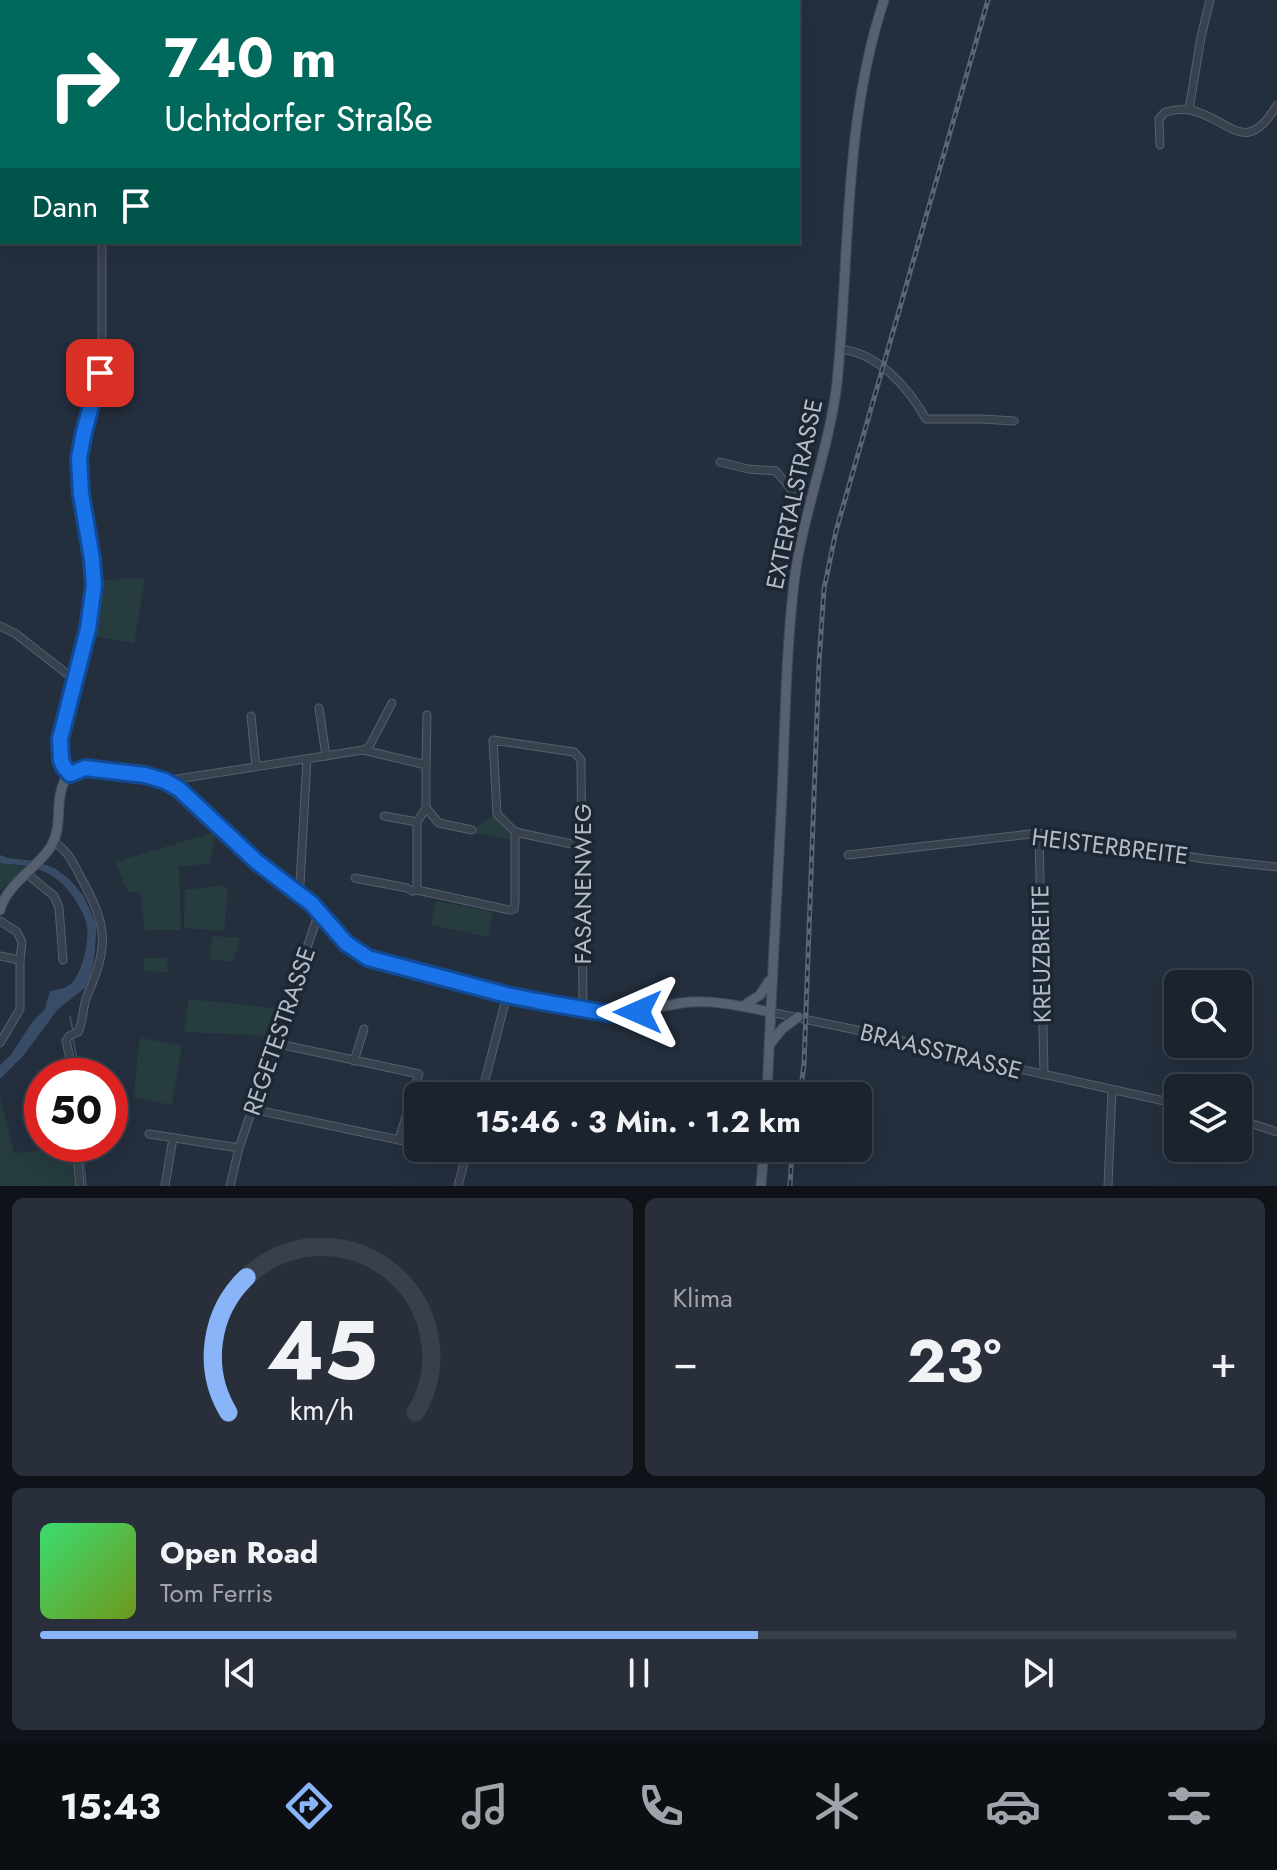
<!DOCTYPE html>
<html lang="de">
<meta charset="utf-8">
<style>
:root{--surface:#1b232e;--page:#282f3a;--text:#f1f3f6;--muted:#a0a4aa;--line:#39404a;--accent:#8ab4f8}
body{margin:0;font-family:Jost,sans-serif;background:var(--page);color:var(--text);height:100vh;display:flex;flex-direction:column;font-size:30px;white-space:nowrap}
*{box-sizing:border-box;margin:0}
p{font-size:26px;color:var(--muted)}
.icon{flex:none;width:44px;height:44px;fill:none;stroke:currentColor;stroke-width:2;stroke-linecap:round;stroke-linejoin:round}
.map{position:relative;height:1186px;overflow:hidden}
.side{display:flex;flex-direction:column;gap:12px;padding:12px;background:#0f1319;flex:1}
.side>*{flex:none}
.hud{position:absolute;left:0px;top:0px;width:800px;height:244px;box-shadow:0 8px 32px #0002,0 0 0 2px var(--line);background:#00695c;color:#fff;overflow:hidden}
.controls{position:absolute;left:1164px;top:970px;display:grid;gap:16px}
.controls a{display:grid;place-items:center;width:88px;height:88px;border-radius:12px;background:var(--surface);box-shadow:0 8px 32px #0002,0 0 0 2px var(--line);font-size:40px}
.speed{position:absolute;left:24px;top:1058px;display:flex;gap:16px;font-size:40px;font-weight:700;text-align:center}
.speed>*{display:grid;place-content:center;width:104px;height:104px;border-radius:50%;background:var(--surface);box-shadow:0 8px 32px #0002,0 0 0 2px var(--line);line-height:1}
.speed .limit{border:12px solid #d22;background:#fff;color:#111}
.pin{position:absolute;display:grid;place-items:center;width:68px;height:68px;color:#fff;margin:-34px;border-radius:16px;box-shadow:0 4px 12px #0006}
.me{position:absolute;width:88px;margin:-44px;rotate:270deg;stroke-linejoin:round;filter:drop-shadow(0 0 6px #0008)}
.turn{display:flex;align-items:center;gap:28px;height:168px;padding:0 32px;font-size:36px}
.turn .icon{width:104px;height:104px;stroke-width:2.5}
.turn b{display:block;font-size:56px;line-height:68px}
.then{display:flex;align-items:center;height:76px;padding:0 32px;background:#0003;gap:16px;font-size:30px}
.big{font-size:60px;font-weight:700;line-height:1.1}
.side .widget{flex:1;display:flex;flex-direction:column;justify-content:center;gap:12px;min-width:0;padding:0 28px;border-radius:12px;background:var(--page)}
.side .dial{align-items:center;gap:0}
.dial svg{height:208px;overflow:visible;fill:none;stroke:var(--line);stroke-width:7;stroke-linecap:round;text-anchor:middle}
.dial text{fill:var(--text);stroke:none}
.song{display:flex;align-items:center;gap:24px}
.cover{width:96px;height:96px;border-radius:12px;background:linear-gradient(135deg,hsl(140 70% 55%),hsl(80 70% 35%))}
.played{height:8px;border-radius:4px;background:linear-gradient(90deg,var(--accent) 60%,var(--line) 60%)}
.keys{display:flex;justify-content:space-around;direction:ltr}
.heat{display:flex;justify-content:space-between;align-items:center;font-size:44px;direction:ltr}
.side .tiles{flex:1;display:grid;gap:12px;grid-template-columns:1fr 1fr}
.widget:last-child{grid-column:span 2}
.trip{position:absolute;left:404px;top:1082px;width:468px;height:80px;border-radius:12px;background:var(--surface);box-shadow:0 8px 32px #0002,0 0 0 2px var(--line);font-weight:700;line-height:80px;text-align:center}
.dock{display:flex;height:128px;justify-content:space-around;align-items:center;background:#0b0e12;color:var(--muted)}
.dock .icon{width:56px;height:56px}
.dock .selected{color:var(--accent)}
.dock b{font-size:36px;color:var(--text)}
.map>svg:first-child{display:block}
.green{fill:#263c3f}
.water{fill:#394c67}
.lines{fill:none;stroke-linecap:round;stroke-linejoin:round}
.stream{stroke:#394c67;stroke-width:2}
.river{stroke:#394c67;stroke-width:11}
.minor-casing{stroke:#565f6c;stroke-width:9}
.major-casing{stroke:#414a57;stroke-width:11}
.minor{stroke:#38414e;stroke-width:7}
.major{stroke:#56606e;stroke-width:9}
.rail-casing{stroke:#5a6575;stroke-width:5}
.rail{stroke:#1d2633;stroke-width:2;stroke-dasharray:6;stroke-linecap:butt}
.route-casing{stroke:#114b97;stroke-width:20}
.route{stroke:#1a73e8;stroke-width:14}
.labels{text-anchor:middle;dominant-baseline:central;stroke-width:7;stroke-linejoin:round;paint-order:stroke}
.street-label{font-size:24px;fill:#b4bcc9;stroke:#1d2633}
</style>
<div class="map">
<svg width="1277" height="1186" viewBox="0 0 1277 1186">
<rect width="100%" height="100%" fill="#242f3e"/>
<g class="green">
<polygon points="145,578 134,643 91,636 97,614 100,580"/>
<polygon points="493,816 510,835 510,840 474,833 476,827"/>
<polygon points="216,832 210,863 179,867 181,930 145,930 140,892 128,892 115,862"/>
<path d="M0,863L9,865L31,867C22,876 10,879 0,891Z"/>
<polygon points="224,885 228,891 224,931 184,928 185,890"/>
<polygon points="436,901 493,912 488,937 431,925"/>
<polygon points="212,936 240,938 233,962 209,959"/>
<polygon points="144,958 168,958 167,972 144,971"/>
<polygon points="189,999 283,1009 273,1036 184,1032"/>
<polygon points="140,1038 182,1045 172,1105 133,1098"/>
<polygon points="0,1097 14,1153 72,1148 76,1186 0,1186"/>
</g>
<path class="water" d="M0,855L8,858L35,861L54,868L68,878L83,895L96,923V934L94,961L90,977L85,988L58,1009L23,1056L0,1079V1065L10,1056L33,1021L45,1009L50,991C56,990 63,989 68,986C82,978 91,937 86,922C82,908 70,890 59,881C49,872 32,865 18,865C11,864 7,865 0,863Z"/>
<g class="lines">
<g class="stream">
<polyline points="70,1017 73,1031"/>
<polyline points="73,1038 80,1076"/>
<polyline points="82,1144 86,1186"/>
</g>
<polyline class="river" points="0,2 4,0"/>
<g class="minor-casing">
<g id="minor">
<polyline points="164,0 164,2"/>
<polyline points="1189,110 1201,37 1210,0"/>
<path d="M1160,145L1159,119L1165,112C1173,110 1182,109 1190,110C1230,118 1245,159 1277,105"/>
<polyline points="0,158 2,161"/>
<path d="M840,349C878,353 908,387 926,419H982L1014,421"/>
<polyline points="720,462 748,469 776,471 799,499 811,503"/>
<polyline points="0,626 16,634 75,680"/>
<polyline points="319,708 326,756"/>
<polyline points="251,716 256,767"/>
<polyline points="363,750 426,765 426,808 417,822 417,890"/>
<polyline points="426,765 427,715"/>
<polyline points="70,774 64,767 61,760 60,739 88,629 94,585 92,559 81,494 79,458 84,432 100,373 102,348 102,242"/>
<polyline points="165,781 363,750 369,747 392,703"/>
<polyline points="426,808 439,823 472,830"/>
<polyline points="384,816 417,822"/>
<polyline points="515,832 581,846"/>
<polyline points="1039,833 1044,1075"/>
<path d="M54,842C67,850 73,862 80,876C107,925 110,944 87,996C82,1008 84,1021 78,1032L69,1036L66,1041L74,1076"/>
<polyline points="848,855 1039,833 1205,859 1277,867"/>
<polyline points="27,874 54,896 59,908 63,960"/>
<polyline points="355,878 407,888 412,891 417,890 510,910 514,909 515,901 515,832 497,814 493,740 574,752 581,760 583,1009"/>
<polyline points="296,890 300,884 307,759"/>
<polyline points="0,921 17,932 22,942 20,960 20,1009 0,1043"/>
<polyline points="0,956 20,960"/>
<polyline points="770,1012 876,1034 970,1058 1178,1104"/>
<polyline points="274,1043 419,1074 399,1139"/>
<polyline points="354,1061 364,1029"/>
<polyline points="481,1096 507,995"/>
<polyline points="252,1109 418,1144"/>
<polyline points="1238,1119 1277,1132"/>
<polyline points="149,1134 239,1148"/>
<polyline points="76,1144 80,1186"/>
<polyline points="437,1148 467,1155"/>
<polyline points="165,1186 173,1138"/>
<polyline points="230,1186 239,1148 316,921 322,915"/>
<polyline points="458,1186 468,1148"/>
<polyline points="1108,1186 1112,1090"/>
</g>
</g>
<g class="major-casing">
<g id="major">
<path d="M0,910C7,884 35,870 50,848C64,826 54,803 64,782C67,775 75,770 84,768C97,766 150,775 163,780C169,782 174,786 179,789L257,862L312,904L346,943L368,958L507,995L605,1013C632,1014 656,1007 681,1003C711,999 741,1006 770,1012"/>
<polyline points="743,1006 760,995 769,981"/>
<polyline points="770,1044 782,1029 798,1017"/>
<path d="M767,1096C771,995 777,895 782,794C785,724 786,653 794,583C802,515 829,451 837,383C850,256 843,123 884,0"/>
<polyline points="761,1186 764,1148"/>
</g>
</g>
<use href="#minor" class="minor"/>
<use href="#major" class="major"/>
<g class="rail-casing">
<g id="rail">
<polyline points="800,1096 804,1064 819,662 824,589 836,531 988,0"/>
<polyline points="790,1186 792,1148"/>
</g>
</g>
<use href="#rail" class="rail"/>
</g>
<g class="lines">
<g class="route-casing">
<polyline id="route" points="100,373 84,432 79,458 81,494 92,559 94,585 88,629 60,739 61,760 64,767 70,774 85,768 145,775 165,781 179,789 257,862 312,904 346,943 368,958 507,995 537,1001 605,1013 622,1014 638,1012"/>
</g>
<use href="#route" class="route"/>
</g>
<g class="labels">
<g class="street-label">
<text transform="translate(794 494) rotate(-78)">EXTERTALSTRASSE</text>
<text transform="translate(1110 846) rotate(7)">HEISTERBREITE</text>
<text transform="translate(582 884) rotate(-90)">FASANENWEG</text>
<text transform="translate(1041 954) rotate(-91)">KREUZBREITE</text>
<text transform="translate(279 1031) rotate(-71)">REGETESTRASSE</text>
<text transform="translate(941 1051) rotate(14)">BRAASSTRASSE</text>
</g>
</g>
</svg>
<div class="controls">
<a><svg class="icon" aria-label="search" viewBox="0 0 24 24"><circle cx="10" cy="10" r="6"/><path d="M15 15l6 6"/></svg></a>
<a><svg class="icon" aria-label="layers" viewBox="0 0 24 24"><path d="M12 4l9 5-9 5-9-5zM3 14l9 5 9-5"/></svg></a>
</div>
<div class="speed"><div class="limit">50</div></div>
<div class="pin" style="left:100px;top:373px;background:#d93025"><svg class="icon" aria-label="arrive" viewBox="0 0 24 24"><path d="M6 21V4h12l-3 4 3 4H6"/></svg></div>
<svg class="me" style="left:638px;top:1012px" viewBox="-20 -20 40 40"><path d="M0-17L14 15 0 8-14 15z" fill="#1a73e8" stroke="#fff" stroke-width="4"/></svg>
<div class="trip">15:46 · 3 Min. · 1.2 km</div>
<div class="hud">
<div class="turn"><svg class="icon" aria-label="right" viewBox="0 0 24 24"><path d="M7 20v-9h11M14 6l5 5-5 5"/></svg><div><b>740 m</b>Uchtdorfer Straße</div></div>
<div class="then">Dann<svg class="icon" aria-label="arrive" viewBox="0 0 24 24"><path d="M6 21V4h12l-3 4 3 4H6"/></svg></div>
</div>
</div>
<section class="side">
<div class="tiles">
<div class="widget dial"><svg viewBox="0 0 100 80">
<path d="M14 69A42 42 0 1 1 86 69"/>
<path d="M14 69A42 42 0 0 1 21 17" stroke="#8ab4f8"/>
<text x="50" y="56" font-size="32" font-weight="700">45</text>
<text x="50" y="72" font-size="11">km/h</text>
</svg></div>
<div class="widget"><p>Klima</p>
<div class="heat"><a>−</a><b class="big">23°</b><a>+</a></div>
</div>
<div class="widget">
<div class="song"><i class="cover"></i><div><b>Open Road</b><p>Tom Ferris</p></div></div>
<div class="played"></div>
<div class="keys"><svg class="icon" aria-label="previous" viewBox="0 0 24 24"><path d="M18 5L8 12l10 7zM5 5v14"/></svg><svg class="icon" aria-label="pause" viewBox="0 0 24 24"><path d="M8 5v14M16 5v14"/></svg><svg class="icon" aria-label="next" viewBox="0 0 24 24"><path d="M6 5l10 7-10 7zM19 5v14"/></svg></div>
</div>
</div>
</section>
<nav class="dock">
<b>15:43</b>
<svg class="icon selected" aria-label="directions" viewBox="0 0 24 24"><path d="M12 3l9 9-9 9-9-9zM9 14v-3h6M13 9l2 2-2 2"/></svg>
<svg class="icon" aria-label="music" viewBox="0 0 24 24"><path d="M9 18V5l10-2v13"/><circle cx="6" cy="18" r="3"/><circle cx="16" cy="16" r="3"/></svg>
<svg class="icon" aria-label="phone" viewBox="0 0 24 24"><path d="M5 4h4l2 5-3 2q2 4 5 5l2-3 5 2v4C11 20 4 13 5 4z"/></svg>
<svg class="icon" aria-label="climate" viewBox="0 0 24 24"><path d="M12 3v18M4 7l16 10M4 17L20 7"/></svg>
<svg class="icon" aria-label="car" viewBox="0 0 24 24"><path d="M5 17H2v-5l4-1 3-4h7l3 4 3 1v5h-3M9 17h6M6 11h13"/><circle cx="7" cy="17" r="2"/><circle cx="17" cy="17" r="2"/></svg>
<svg class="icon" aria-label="filters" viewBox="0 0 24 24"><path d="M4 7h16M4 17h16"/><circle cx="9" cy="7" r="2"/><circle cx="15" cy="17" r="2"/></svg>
</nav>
